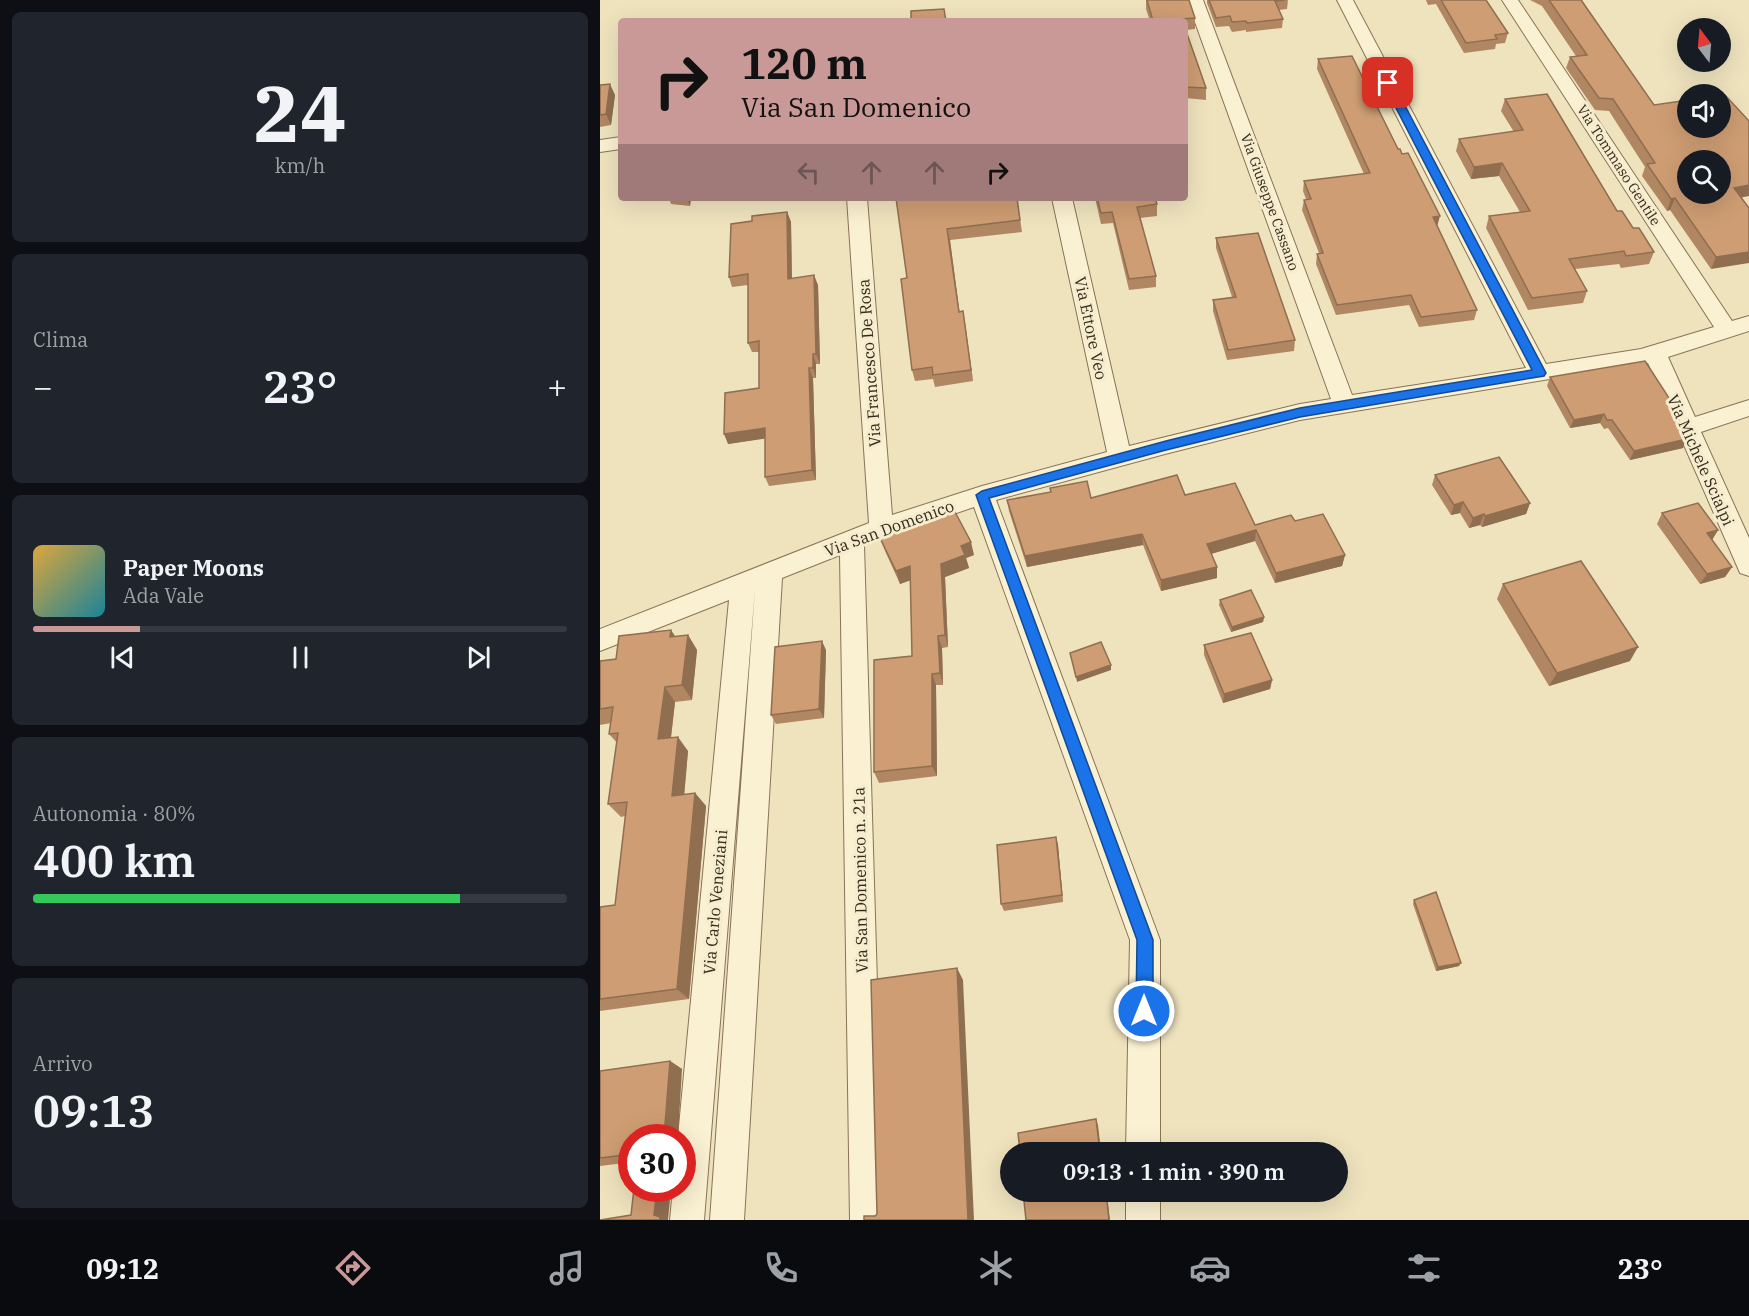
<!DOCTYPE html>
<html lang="it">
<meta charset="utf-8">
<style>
:root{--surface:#171b24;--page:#20242c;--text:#f1f3f6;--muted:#9ea1a6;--line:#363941;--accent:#c99998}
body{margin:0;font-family:"IBM Plex Serif",serif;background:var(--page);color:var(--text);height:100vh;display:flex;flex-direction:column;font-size:22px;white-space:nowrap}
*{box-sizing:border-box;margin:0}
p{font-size:20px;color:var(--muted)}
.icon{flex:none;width:33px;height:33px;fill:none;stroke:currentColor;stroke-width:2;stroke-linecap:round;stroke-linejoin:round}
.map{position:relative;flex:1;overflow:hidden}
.panel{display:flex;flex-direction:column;gap:12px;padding:12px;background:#0d0f14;width:600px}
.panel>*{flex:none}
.top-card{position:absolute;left:18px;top:18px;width:570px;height:183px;border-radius:6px;box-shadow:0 6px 24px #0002;background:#c99998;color:#111;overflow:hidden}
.needle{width:39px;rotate:344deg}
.buttons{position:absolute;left:1077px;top:18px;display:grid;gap:12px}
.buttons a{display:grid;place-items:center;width:54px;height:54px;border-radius:50%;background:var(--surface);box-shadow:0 6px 24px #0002;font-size:30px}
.speed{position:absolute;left:18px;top:1124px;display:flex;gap:12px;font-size:30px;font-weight:700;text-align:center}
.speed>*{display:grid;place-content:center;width:78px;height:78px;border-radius:50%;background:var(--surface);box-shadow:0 6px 24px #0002;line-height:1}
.speed .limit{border:9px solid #d22;background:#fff;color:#111}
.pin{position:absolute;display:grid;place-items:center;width:51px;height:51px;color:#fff;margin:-26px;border-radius:12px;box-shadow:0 3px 9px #0006}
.me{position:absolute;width:66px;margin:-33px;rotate:0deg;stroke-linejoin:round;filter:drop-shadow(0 0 4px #0008)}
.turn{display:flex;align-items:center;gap:21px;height:126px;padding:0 24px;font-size:27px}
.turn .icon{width:78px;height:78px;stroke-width:2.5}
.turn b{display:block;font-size:42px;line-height:51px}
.lanes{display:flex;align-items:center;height:57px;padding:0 24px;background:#0003;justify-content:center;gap:30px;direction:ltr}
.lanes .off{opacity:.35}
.big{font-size:45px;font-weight:600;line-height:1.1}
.panel .card{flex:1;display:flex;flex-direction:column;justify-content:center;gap:9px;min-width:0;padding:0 21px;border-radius:9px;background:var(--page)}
.panel .dial{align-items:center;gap:0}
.dial b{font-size:78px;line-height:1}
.song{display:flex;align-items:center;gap:18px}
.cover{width:72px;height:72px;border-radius:9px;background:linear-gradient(135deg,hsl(40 70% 55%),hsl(190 70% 35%))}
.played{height:6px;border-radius:3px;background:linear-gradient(90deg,var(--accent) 20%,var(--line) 20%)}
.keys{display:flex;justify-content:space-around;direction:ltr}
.heat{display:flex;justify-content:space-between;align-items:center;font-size:33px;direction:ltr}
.charge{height:9px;border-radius:4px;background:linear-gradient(90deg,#34c759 80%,var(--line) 0)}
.trip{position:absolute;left:400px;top:1142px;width:348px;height:60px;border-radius:30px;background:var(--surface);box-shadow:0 6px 24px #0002;font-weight:600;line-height:60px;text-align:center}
.tabs{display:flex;height:96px;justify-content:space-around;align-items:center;background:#090b0e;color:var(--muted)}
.tabs .icon{width:42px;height:42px}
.tabs .selected{color:var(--accent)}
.tabs b{font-size:27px;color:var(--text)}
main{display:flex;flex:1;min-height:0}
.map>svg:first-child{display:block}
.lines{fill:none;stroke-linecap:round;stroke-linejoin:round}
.street-casing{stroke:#887357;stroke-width:2}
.street{fill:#faf0d2;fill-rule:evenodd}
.wall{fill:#b18763}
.shaded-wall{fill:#906e50}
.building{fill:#ce9d73;stroke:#906e50;stroke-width:1.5;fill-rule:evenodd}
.route{fill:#1a73e8;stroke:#114b97;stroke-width:1.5}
.labels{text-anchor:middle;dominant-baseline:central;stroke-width:6;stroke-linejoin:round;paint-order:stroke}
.far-street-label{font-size:14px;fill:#362a1c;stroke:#f6ecce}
.street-label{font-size:16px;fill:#362a1c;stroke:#f6ecce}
</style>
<main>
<section class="panel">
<div class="card dial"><b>24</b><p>km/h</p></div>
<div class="card"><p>Clima</p>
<div class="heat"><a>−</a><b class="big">23°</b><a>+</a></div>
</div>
<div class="card">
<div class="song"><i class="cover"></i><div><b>Paper Moons</b><p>Ada Vale</p></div></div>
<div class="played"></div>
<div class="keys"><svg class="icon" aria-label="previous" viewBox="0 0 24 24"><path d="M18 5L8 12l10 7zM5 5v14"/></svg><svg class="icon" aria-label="pause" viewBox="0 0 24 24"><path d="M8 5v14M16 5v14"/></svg><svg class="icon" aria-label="next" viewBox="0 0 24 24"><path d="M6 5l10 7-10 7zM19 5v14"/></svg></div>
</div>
<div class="card"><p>Autonomia · 80%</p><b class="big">400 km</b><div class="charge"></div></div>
<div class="card"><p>Arrivo</p><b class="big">09:13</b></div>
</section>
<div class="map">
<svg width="1149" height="1220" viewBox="0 0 1149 1220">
<rect width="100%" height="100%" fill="#efe3be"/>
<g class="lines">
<g class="street-casing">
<g id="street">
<polygon points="587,0 603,0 752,395 926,368 737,0 753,0 946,364 1041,349 1114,327 902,0 918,0 1132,321 1149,316 1149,331 1068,357 1095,417 1149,400 1149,416 1101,432 1149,538 1149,576 1140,573 1137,566 1048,363 700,420 565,454 396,500 560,940 560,1152 526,1152 530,940 374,507 264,545 284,1220 250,1220 240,555 182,578 144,1220 110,1220 155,589 104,1220 70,1220 73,1188 82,1188 82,1137 78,1137 129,600 0,651 0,629 269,523 247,198 267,198 292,515 382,486 507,452 452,198 472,198 529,446 700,404 731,399"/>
<polygon points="21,137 21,149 0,152 0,140"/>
<rect x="526" y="1191" width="34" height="29"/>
</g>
</g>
<use href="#street" class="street"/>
</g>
<g class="wall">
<polygon points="546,0 589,0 595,18 595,29 586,30 606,88 606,100 585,98 585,21 550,21 546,9"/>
<polygon points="607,0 688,0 687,9 679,10 683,19 682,28 646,32 646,30 632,32 629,26 616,27 607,3"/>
<polygon points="826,0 886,0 908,33 905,43 896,44 895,49 864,53 836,4 828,5"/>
<polygon points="930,0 983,0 982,0 1054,105 1141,197 1149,208 1111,269 1070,210 1067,211 1042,176 1045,167 1009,111 995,110 966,68 970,57 976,56 942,6"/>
<polygon points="718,59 798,149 837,227 877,310 874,320 819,327 809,305 736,315 716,264 717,254 719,253 702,210 704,200 706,199 703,191 704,181 764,174 717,69"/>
<polygon points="0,85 15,95 11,125 0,127"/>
<polygon points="905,99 1017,211 1054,252 1049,264 1021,268 1019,264 975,269 987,291 983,303 928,310 886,228 889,216 920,212 899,176 871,179 856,151 859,139 914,132 901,111"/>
<polygon points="69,198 91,198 90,206 71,204"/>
<polygon points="280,198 417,198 422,232 350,240 359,312 365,323 373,381 335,387 333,379 315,381 312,370 307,278 296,198 280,200"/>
<polygon points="495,198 555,198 557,204 557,216 540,218 556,276 556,287 529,290 513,223 501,224"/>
<polygon points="187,212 191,222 192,278 218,285 220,364 216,364 216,378 213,378 216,480 169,486 165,477 165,438 128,444 159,388 159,352 152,352 148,343 148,285 132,287 129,277 152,221"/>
<polygon points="616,238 695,340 694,351 627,360 613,311 613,300 632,297 616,248"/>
<polygon points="950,377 1087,439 1083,448 1030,460 1008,428 1004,429 1000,423 970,428 947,386"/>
<polygon points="835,475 930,503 926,514 882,527 880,525 869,528 860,513 851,515 832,485"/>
<polygon points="585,495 655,525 695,521 745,555 742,566 675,583 655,541 611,554 617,567 617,578 561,591 543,545 427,567 409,511 407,500"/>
<polygon points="1062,513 1118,530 1112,540 1132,567 1125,577 1100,584 1057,524"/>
<polygon points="280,538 374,555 366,558 369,568 345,577 348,647 342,648 343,685 336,685 337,776 279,783 274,772 312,656 310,580 300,584 285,551"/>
<polygon points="903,584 1030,661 949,686 897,599"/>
<polygon points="620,600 664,617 663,622 631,632 619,605"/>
<polygon points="88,635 97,650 92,700 75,702 71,738 88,751 84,795 95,793 106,806 89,999 0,1011 0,907 15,905 25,816 21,817 8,804 17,743 9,734 11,723 0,725 0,661 16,659 75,637"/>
<polygon points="604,645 672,680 670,689 623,703 604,655"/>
<polygon points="226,650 224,718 176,724 171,715"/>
<polygon points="456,837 458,845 463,902 404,911 401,904"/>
<polygon points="814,900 859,966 836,971 813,904"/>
<polygon points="70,1061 82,1069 32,1137 32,1162 0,1166 0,1071"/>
</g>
<g class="shaded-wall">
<polygon points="10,84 15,95 11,125 6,114"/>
<polygon points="902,163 899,176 871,179 874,167"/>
<polygon points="1149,185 1149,196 1129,200 1134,188"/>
<polygon points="87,198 91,198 90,206"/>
<polygon points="1075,198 1070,210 1067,211 1071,199"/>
<polygon points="187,212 191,222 192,289 188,279"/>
<polygon points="840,216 837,227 833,217"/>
<polygon points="347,229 350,240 361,323 359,312"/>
<polygon points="1149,252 1149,263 1111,269 1116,257"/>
<polygon points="214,275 218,285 220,364 216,354"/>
<polygon points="363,311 365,323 373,381 371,370"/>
<polygon points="213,354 216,364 216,378 213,368"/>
<polygon points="209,368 213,378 216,480 212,470"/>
<polygon points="1004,414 1000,423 970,428 974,420"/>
<polygon points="165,428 169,438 128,444 124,434"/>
<polygon points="1087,439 1083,448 1030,460 1034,451"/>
<polygon points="863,502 860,513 851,515 854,505"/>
<polygon points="930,503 926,514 882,527 885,516"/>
<polygon points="884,514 880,525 869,528 873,518"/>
<polygon points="656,530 655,541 607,555 607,544"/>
<polygon points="1118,530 1112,540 1107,533"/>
<polygon points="542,534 543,545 427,567 425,556"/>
<polygon points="371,542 374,555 366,558 369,568 345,577 348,647 345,635 341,564 361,546"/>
<polygon points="745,555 742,566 675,583 676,573"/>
<polygon points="310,566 314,579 300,584 296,571"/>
<polygon points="617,567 617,578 561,591 561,580"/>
<polygon points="1132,567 1125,577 1100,584 1107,574"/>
<polygon points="664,617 663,622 631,632 632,627"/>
<polygon points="71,630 81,645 70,637"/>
<polygon points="88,635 97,650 92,700 82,685"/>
<polygon points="338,636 342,648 343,685 340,673"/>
<polygon points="222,641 226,650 224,718 219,709"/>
<polygon points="1038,647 1030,661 949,686 957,673"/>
<polygon points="511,665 511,670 477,682 476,677"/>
<polygon points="332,674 336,685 337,776 332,766"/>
<polygon points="672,680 670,689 623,703 624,694"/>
<polygon points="65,687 75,702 69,753 58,739"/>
<polygon points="78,737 88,751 83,809 72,796"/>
<polygon points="95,793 106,806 89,999 77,989"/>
<polygon points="456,837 458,845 463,902 462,895"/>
<polygon points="861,963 859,966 836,971 838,967"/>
<polygon points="357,968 363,980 374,1220 368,1220"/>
<polygon points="70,1061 82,1069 78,1137 64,1137"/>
<polygon points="496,1119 498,1125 501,1152 500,1152"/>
<polygon points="57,1188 71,1188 68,1220 60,1220 54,1215"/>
<polygon points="506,1191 510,1220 509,1220"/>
</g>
<g class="building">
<polygon points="547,0 589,0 595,18 582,19 583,21 553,21"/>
<polygon points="609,0 685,0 675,1 683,19 647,23 646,21 632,22 630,16 616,18"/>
<polygon points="841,0 886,0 908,33 895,35 897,39 866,43"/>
<path d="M949,0H981L1054,105L1088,100V128H1120V96L1125,95L1149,121V185L1134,188L1149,208V252L1116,257L1075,198L1071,199L1047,164L1055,163L1013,99L999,98L970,57L987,55ZM1088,160H1120V194H1088Z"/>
<polygon points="344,9 346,21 311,21 311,11"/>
<polygon points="585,28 606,88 585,87"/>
<polygon points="752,56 798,149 800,149 802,154 808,153 840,216 833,217 877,310 821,317 811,295 737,305 717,254 723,253 704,200 711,199 704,181 770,173 718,59"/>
<polygon points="10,84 6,114 0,115 0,85"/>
<polygon points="947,94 1017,211 1022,211 1033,228 1039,228 1054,252 1026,256 1024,251 969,259 987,291 932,298 889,216 930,211 902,163 874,167 859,139 923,130 905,99"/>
<polygon points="296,198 417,198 420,220 347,229 359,312 363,311 371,370 333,375 332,367 312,370 301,279 307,278"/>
<polygon points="497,198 555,198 557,204 537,207 556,276 529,279 512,212 501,213"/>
<polygon points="187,212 188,279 214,275 216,354 213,354 213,368 209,368 212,470 165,477 165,428 124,434 125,393 159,388 159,341 148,343 148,274 129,277 131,224 152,221 152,216"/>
<polygon points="658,233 695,340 628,350 613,300 636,297 616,238"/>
<polygon points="1045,361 1071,401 1087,439 1034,451 1012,420 1007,420 1004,414 974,420 950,377"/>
<polygon points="899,457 930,503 885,516 884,514 873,518 863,502 854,505 835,475"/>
<polygon points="577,475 585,495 635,483 655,525 691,515 695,521 723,514 745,555 676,573 656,530 607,544 617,567 561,580 542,534 425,556 407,500 451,492 450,488 487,481 491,498"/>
<polygon points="1098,503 1118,530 1107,533 1132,567 1107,574 1062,513"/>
<polygon points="354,510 371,542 361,546 365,555 341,564 345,635 338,636 340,673 332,674 332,766 274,772 274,660 312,656 310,566 296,571 280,538"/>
<polygon points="981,561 1038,647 957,673 903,584"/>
<polygon points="651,590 664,617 632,627 620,600"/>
<polygon points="71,630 70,637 88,635 82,685 65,687 58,739 78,737 72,796 95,793 77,989 0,999 0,907 15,905 27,802 8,804 18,733 9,734 13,707 0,709 0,661 16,659 19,636"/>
<polygon points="651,633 672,680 624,694 604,645"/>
<polygon points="222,641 219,709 171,715 175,647"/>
<polygon points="501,642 511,665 476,677 470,653"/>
<polygon points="456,837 462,895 401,904 397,845"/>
<polygon points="836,892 861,963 838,967 814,900"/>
<polygon points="357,968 368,1220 264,1220 264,1216 275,1216 277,1214 271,980"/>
<polygon points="70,1061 64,1137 32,1137 32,1154 0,1158 0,1071"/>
<polygon points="496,1119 500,1152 420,1152 418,1133"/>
<polygon points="34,1188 57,1188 54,1215 60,1217 60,1220 0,1220 31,1215"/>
<polygon points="423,1191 506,1191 509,1220 426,1220"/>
</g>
<polygon class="route" points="788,80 793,83 946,373 944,376 700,417 566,450 389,498 553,940 553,1011 550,1017 544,1019 539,1017 536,1011 537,940 376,495 382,491 566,441 700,408 932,370 783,83"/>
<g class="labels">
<g class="far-street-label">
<text transform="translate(1019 165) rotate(57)">Via Tommaso Gentile</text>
<text transform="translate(670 202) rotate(70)">Via Giuseppe Cassano</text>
</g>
<g class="street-label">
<text transform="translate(491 328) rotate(78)">Via Ettore Veo</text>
<text transform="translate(269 363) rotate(-94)">Via Francesco De Rosa</text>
<text transform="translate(1101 460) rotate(66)">Via Michele Scialpi</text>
<text transform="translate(289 528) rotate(-20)">Via San Domenico</text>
<text transform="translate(260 880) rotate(-91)">Via San Domenico n. 21a</text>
<text transform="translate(115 902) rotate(-85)">Via Carlo Veneziani</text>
</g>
</g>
</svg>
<div class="buttons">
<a><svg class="needle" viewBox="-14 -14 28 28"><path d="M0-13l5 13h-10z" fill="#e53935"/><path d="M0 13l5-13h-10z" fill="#9ea1a6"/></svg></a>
<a><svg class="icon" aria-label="sound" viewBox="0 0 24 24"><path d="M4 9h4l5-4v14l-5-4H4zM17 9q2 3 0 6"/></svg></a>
<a><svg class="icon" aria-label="search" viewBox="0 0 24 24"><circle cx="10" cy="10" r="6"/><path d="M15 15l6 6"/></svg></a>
</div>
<div class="speed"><div class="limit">30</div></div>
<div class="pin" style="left:788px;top:83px;background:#d93025"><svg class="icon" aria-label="arrive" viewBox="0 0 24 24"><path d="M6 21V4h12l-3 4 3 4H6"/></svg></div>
<svg class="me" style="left:544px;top:1011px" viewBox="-20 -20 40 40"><circle r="17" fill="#1a73e8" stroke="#fff" stroke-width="3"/><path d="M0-11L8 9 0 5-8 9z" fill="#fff"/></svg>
<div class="trip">09:13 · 1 min · 390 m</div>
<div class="top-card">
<div class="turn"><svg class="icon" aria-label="right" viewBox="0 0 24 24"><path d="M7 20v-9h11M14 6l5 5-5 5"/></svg><div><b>120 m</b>Via San Domenico</div></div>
<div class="lanes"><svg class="icon off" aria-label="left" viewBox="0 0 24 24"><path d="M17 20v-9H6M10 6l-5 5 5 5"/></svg><svg class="icon off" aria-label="ahead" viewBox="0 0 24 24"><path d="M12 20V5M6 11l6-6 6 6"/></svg><svg class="icon off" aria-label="ahead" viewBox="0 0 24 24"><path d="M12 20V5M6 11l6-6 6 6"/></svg><svg class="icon" aria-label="right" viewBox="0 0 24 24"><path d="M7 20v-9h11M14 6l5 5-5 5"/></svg></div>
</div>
</div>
</main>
<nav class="tabs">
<b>09:12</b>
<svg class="icon selected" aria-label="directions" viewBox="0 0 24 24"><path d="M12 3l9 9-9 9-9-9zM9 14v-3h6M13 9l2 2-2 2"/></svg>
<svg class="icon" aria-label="music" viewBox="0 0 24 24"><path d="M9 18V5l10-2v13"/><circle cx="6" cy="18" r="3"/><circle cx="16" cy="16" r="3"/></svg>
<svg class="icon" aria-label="phone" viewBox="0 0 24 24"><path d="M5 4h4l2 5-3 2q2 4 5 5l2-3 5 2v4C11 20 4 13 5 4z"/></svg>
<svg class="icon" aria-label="climate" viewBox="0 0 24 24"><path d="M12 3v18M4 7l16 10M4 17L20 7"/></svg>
<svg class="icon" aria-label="car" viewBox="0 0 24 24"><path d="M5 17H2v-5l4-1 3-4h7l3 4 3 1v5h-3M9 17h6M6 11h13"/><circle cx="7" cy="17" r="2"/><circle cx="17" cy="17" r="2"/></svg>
<svg class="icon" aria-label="filters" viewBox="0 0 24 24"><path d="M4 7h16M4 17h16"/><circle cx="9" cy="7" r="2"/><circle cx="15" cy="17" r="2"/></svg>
<b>23°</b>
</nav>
